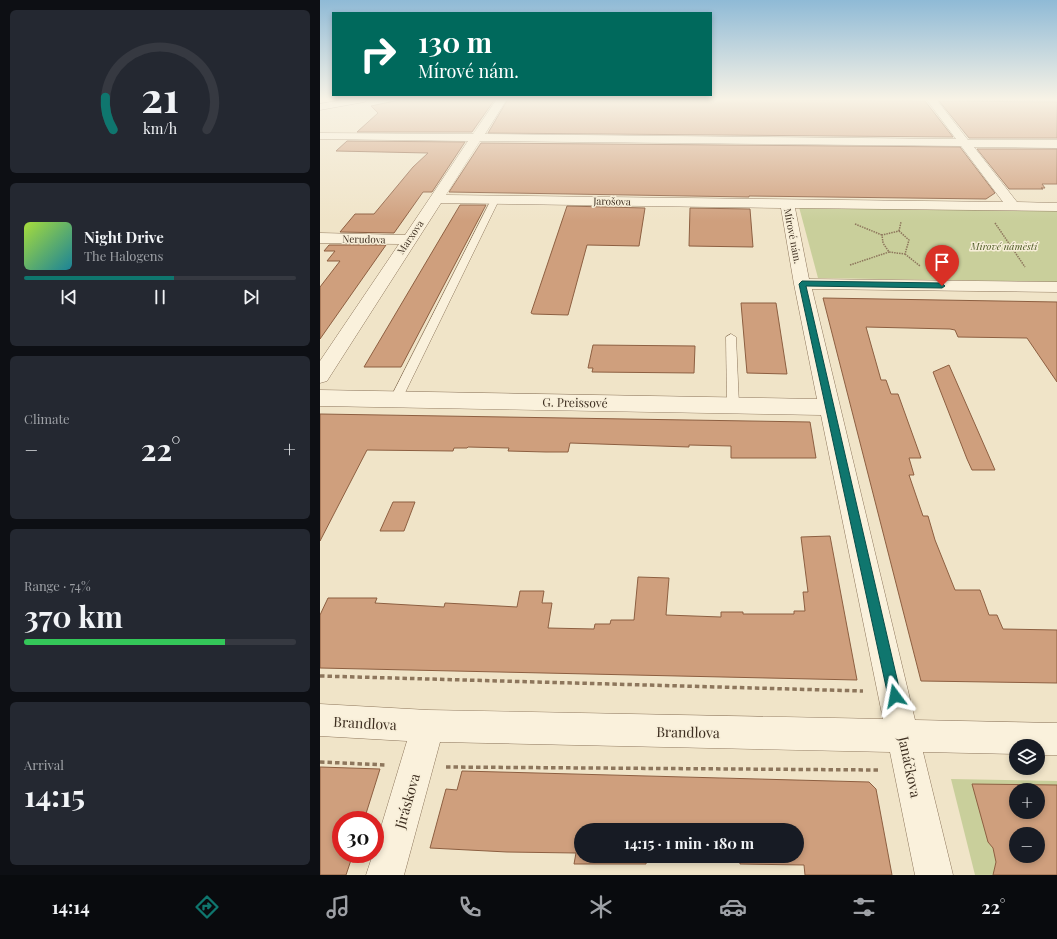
<!DOCTYPE html>
<meta charset="utf-8">
<style>
:root{--surface:#171b24;--page:#242831;--text:#f1f3f6;--muted:#9ea1a6;--line:#363941;--accent:#0f766e}
body{margin:0;font-family:"Playfair Display",serif;background:var(--page);color:var(--text);height:100vh;display:flex;flex-direction:column;font-size:15px;white-space:nowrap}
*{box-sizing:border-box;margin:0}
p{font-size:13px;color:var(--muted)}
.icon{flex:none;width:22px;height:22px;fill:none;stroke:currentColor;stroke-width:2;stroke-linecap:round;stroke-linejoin:round}
.map{position:relative;flex:1;overflow:hidden}
.details{display:flex;flex-direction:column;gap:10px;padding:10px;background:#0d0f14;width:320px}
.details>*{flex:none}
.top-card{position:absolute;left:12px;top:12px;width:380px;height:84px;border-radius:0px;box-shadow:0 2px 6px #0003;background:#00695c;color:#fff;overflow:hidden}
.fabs{position:absolute;left:689px;top:739px;display:grid;gap:8px}
.fabs a{display:grid;place-items:center;width:36px;height:36px;border-radius:50%;background:var(--surface);box-shadow:0 2px 6px #0003;font-size:20px}
.speed{position:absolute;left:12px;top:811px;display:flex;gap:8px;font-size:20px;font-weight:700;text-align:center}
.speed>*{display:grid;place-content:center;width:52px;height:52px;border-radius:50%;background:var(--surface);box-shadow:0 2px 6px #0003;line-height:1}
.speed .limit{border:6px solid #d22;background:#fff;color:#111}
.pin{position:absolute;display:grid;place-items:center;width:34px;height:34px;color:#fff;margin:-41px -17px;border-radius:50% 50% 50% 0;rotate:-45deg;box-shadow:0 0 4px #0007}
.pin .icon{rotate:45deg}
.me{position:absolute;width:44px;margin:-22px;rotate:347deg;stroke-linejoin:round;filter:drop-shadow(0 0 3px #0008)}
.turn{display:flex;align-items:center;gap:14px;height:84px;padding:0 20px;font-size:18px}
.turn .icon{width:52px;height:52px;stroke-width:2.5}
.turn b{display:block;font-size:28px;line-height:34px}
.big{font-size:30px;font-weight:700;line-height:1.1}
.details .card{flex:1;display:flex;flex-direction:column;justify-content:center;gap:6px;min-width:0;padding:0 14px;border-radius:6px;background:var(--page)}
.details .dial{align-items:center;gap:0}
.dial svg{height:104px;overflow:visible;fill:none;stroke:var(--line);stroke-width:7;stroke-linecap:round;text-anchor:middle}
.dial text{fill:var(--text);stroke:none}
.song{display:flex;align-items:center;gap:12px}
.cover{width:48px;height:48px;border-radius:6px;background:linear-gradient(135deg,hsl(80 70% 55%),hsl(190 70% 35%))}
.played{height:4px;border-radius:2px;background:linear-gradient(90deg,var(--accent) 55%,var(--line) 55%)}
.keys{display:flex;justify-content:space-around;direction:ltr}
.heat{display:flex;justify-content:space-between;align-items:center;font-size:22px;direction:ltr}
.charge{height:6px;border-radius:3px;background:linear-gradient(90deg,#34c759 74%,var(--line) 0)}
.trip{position:absolute;left:254px;top:823px;width:230px;height:40px;border-radius:20px;background:var(--surface);box-shadow:0 2px 6px #0003;font-weight:700;line-height:40px;text-align:center}
.dock{display:flex;height:64px;justify-content:space-around;align-items:center;background:#090b0e;color:var(--muted)}
.dock .icon{width:28px;height:28px}
.dock .active{color:var(--accent)}
.dock b{font-size:18px;color:var(--text)}
main{display:flex;flex:1;min-height:0}
.map>svg:first-child{display:block}
.green{fill:#c9cf9b;fill-rule:evenodd}
.building{fill:#cf9f7d;stroke:#8d5f41;fill-rule:evenodd}
.lines{fill:none;stroke-linecap:round;stroke-linejoin:round}
.service-casing{stroke:#8d765c;stroke-width:1}
.minor-casing{stroke:#8d765c;stroke-width:1}
.secondary-casing{stroke:#6f573f;stroke-width:1}
.path-far1{stroke:#8d765c;stroke-width:1.5;stroke-dasharray:1.5 1;stroke-linecap:butt}
.path{stroke:#8d765c;stroke-width:3.5;stroke-dasharray:4.5 3;stroke-linecap:butt}
.service{fill:#faf1dc;fill-rule:evenodd}
.minor{fill:#faf1dc;fill-rule:evenodd}
.secondary{fill:#faf1dc;fill-rule:evenodd}
.route{fill:#0f766e;stroke:#0a4d48}
.labels{text-anchor:middle;dominant-baseline:central;stroke-width:3;stroke-linejoin:round;paint-order:stroke}
.far-street-label{font-size:10px;fill:#3d2e20;stroke:#f7eed8}
.far-park-label{font-size:10px;font-style:italic;fill:#4d5a26;stroke:#f7eed8}
.street-label{font-size:12px;fill:#3d2e20;stroke:#f7eed8}
.near-street-label{font-size:14px;fill:#3d2e20;stroke:#f7eed8}
</style>
<main>
<section class="details">
<div class="card dial"><svg viewBox="0 0 100 80">
<path d="M14 69A42 42 0 1 1 86 69"/>
<path d="M14 69A42 42 0 0 1 8 44" stroke="#0f766e"/>
<text x="50" y="56" font-size="32" font-weight="700">21</text>
<text x="50" y="72" font-size="11">km/h</text>
</svg></div>
<div class="card">
<div class="song"><i class="cover"></i><div><b>Night Drive</b><p>The Halogens</p></div></div>
<div class="played"></div>
<div class="keys"><svg class="icon" aria-label="previous" viewBox="0 0 24 24"><path d="M18 5L8 12l10 7zM5 5v14"/></svg><svg class="icon" aria-label="pause" viewBox="0 0 24 24"><path d="M8 5v14M16 5v14"/></svg><svg class="icon" aria-label="next" viewBox="0 0 24 24"><path d="M6 5l10 7-10 7zM19 5v14"/></svg></div>
</div>
<div class="card"><p>Climate</p>
<div class="heat"><a>−</a><b class="big">22°</b><a>+</a></div>
</div>
<div class="card"><p>Range · 74%</p><b class="big">370 km</b><div class="charge"></div></div>
<div class="card"><p>Arrival</p><b class="big">14:15</b></div>
</section>
<div class="map">
<svg width="737" height="875" viewBox="0 0 737 875">
<rect width="100%" height="100%" fill="#f0e4c8"/>
<g class="green">
<polygon points="479,207 737,211 737,282 498,278"/>
<path d="M631,779L737,781V875H655ZM696,790H718V812H696ZM696,834H718V856H696Z"/>
</g>
<g class="building">
<polygon points="84,99 175,99 152,132 37,132 58,113 51,106"/>
<polygon points="188,99 605,101 633,137 168,133"/>
<polygon points="619,101 737,102 737,138 649,138"/>
<polygon points="27,141 145,142 112,192 103,192 74,233 20,232 35,214 54,214 93,167 108,153 16,151"/>
<polygon points="161,143 640,147 675,193 666,199 429,196 429,197 129,192"/>
<polygon points="657,149 737,149 737,184 722,184 725,188 721,188 723,189 689,189"/>
<polygon points="140,205 166,205 81,367 44,367"/>
<polygon points="247,206 325,208 319,246 267,245 248,315 213,314 211,313"/>
<polygon points="370,208 430,209 433,247 369,246"/>
<polygon points="9,245 66,245 0,339 0,287 20,261 7,261 15,251 4,251"/>
<polygon points="503,298 737,302 737,382 707,338 638,337 635,330 630,329 546,327 561,380 566,380 571,394 578,394 601,458 589,458 594,475 589,475 603,516 608,516 615,540 635,590 660,590 669,615 677,615 683,629 737,630 737,683 601,681"/>
<polygon points="421,303 456,303 467,374 427,373"/>
<polygon points="273,345 375,346 374,373 272,372 273,368 268,368"/>
<polygon points="629,365 675,470 652,470 647,459 613,372"/>
<polygon points="0,414 490,422 496,458 411,458 411,446 369,445 369,447 250,443 248,452 226,452 188,451 189,448 148,447 147,448 134,448 133,451 47,450 0,541"/>
<polygon points="73,502 95,502 84,531 60,531"/>
<polygon points="510,536 537,680 0,668 0,615 8,598 57,598 55,603 124,607 125,603 197,607 200,591 224,591 222,603 232,603 228,628 274,629 275,624 290,624 291,620 314,620 318,577 349,578 346,615 401,617 401,612 423,612 423,614 474,614 474,611 485,611 483,592 488,592 481,537"/>
<polygon points="0,767 60,769 44,820 21,820 21,854 33,854 26,875 0,875"/>
<polygon points="142,771 549,782 556,789 572,875 485,875 484,865 420,864 419,856 477,856 477,830 261,830 261,856 327,856 326,864 254,864 256,853 187,852 110,848 126,789 137,790"/>
<path d="M652,784L737,785V875H673L676,862L673,848L668,842ZM696,790H718V812H696ZM696,834H718V856H696Z"/>
</g>
<g class="lines">
<g class="service-casing">
<g id="service">
<polygon points="172,198 178,198 179,200 82,399 80,402 76,403 72,402 70,399"/>
<polygon points="411,334 416,337 419,405 417,408 413,409 409,408 407,405 406,337"/>
</g>
</g>
<g class="minor-casing">
<path id="minor" d="M177,99H187L165,134L636,139L606,99H616L648,140H737V148L654,147L697,202L737,203V211L475,208L489,279L737,282V292L492,289L595,720L737,723V755H718V746H696V754L603,752L633,875H595L570,752L120,742L84,875H46L53,854H55V847L87,741L0,736V704L108,710L563,719L501,415L0,406V390L497,399L474,284L461,208L121,203L7,381L0,383V361L79,244L0,243V233L85,235L148,141L0,139V133L153,134ZM160,141L641,146L683,202L126,195Z"/>
</g>
<g class="secondary-casing">
<polygon id="secondary" points="28,99 49,99 44,102 0,110 0,104"/>
</g>
<g class="path-far1">
<polyline points="479,99 594,100"/>
<polyline points="634,100 737,101"/>
<polyline points="675,223 705,267"/>
<polyline points="535,224 562,235"/>
<polygon points="579,231 589,240 585,254 569,252 563,243 562,235"/>
<polyline points="579,231 581,222"/>
<polyline points="585,254 600,266"/>
<polyline points="530,265 569,252"/>
</g>
<g class="path">
<polyline points="0,676 543,691"/>
<polyline points="0,762 67,765"/>
<polyline points="126,767 559,770"/>
</g>
<use href="#service" class="service"/>
<use href="#minor" class="minor"/>
<use href="#secondary" class="secondary"/>
</g>
<linearGradient id="sky" x2="0" y2="1"><stop stop-color="#8fbad6"/><stop offset="0.45" stop-color="#f8f3e6"/><stop offset="1" stop-color="#f8f3e6" stop-opacity="0"/></linearGradient>
<rect width="737" height="221" fill="url(#sky)"/>
<polygon class="route" points="482,281 622,283 625,286 622,288 486,286 581,696 579,701 575,703 570,701 568,696 479,284"/>
<g class="labels">
<g class="far-street-label">
<text transform="translate(292 201) rotate(1)">Jarošova</text>
<text transform="translate(473 236) rotate(79)">Mírové nám.</text>
<text transform="translate(90 237) rotate(-56)">Marxova</text>
<text transform="translate(44 239) rotate(1)">Nerudova</text>
</g>
<g class="far-park-label">
<text x="684" y="246">Mírové náměstí</text>
</g>
<g class="street-label">
<text transform="translate(255 402) rotate(1)">G. Preissové</text>
</g>
<g class="near-street-label">
<text transform="translate(45 723) rotate(3)">Brandlova</text>
<text transform="translate(368 732) rotate(1)">Brandlova</text>
<text transform="translate(590 767) rotate(78)">Janáčkova</text>
<text transform="translate(87 801) rotate(-74)">Jiráskova</text>
</g>
</g>
</svg>
<div class="fabs">
<a><svg class="icon" aria-label="layers" viewBox="0 0 24 24"><path d="M12 4l9 5-9 5-9-5zM3 14l9 5 9-5"/></svg></a>
<a>+</a>
<a>−</a>
</div>
<div class="speed"><div class="limit">30</div></div>
<div class="pin" style="left:622px;top:286px;background:#d93025"><svg class="icon" aria-label="arrive" viewBox="0 0 24 24"><path d="M6 21V4h12l-3 4 3 4H6"/></svg></div>
<svg class="me" style="left:575px;top:696px" viewBox="-20 -20 40 40"><path d="M0-17L14 15 0 8-14 15z" fill="#0f766e" stroke="#fff" stroke-width="4"/></svg>
<div class="trip">14:15 · 1 min · 180 m</div>
<div class="top-card">
<div class="turn"><svg class="icon" aria-label="right" viewBox="0 0 24 24"><path d="M7 20v-9h11M14 6l5 5-5 5"/></svg><div><b>130 m</b>Mírové nám.</div></div>
</div>
</div>
</main>
<nav class="dock">
<b>14:14</b>
<svg class="icon active" aria-label="directions" viewBox="0 0 24 24"><path d="M12 3l9 9-9 9-9-9zM9 14v-3h6M13 9l2 2-2 2"/></svg>
<svg class="icon" aria-label="music" viewBox="0 0 24 24"><path d="M9 18V5l10-2v13"/><circle cx="6" cy="18" r="3"/><circle cx="16" cy="16" r="3"/></svg>
<svg class="icon" aria-label="phone" viewBox="0 0 24 24"><path d="M5 4h4l2 5-3 2q2 4 5 5l2-3 5 2v4C11 20 4 13 5 4z"/></svg>
<svg class="icon" aria-label="climate" viewBox="0 0 24 24"><path d="M12 3v18M4 7l16 10M4 17L20 7"/></svg>
<svg class="icon" aria-label="car" viewBox="0 0 24 24"><path d="M5 17H2v-5l4-1 3-4h7l3 4 3 1v5h-3M9 17h6M6 11h13"/><circle cx="7" cy="17" r="2"/><circle cx="17" cy="17" r="2"/></svg>
<svg class="icon" aria-label="filters" viewBox="0 0 24 24"><path d="M4 7h16M4 17h16"/><circle cx="9" cy="7" r="2"/><circle cx="15" cy="17" r="2"/></svg>
<b>22°</b>
</nav>
